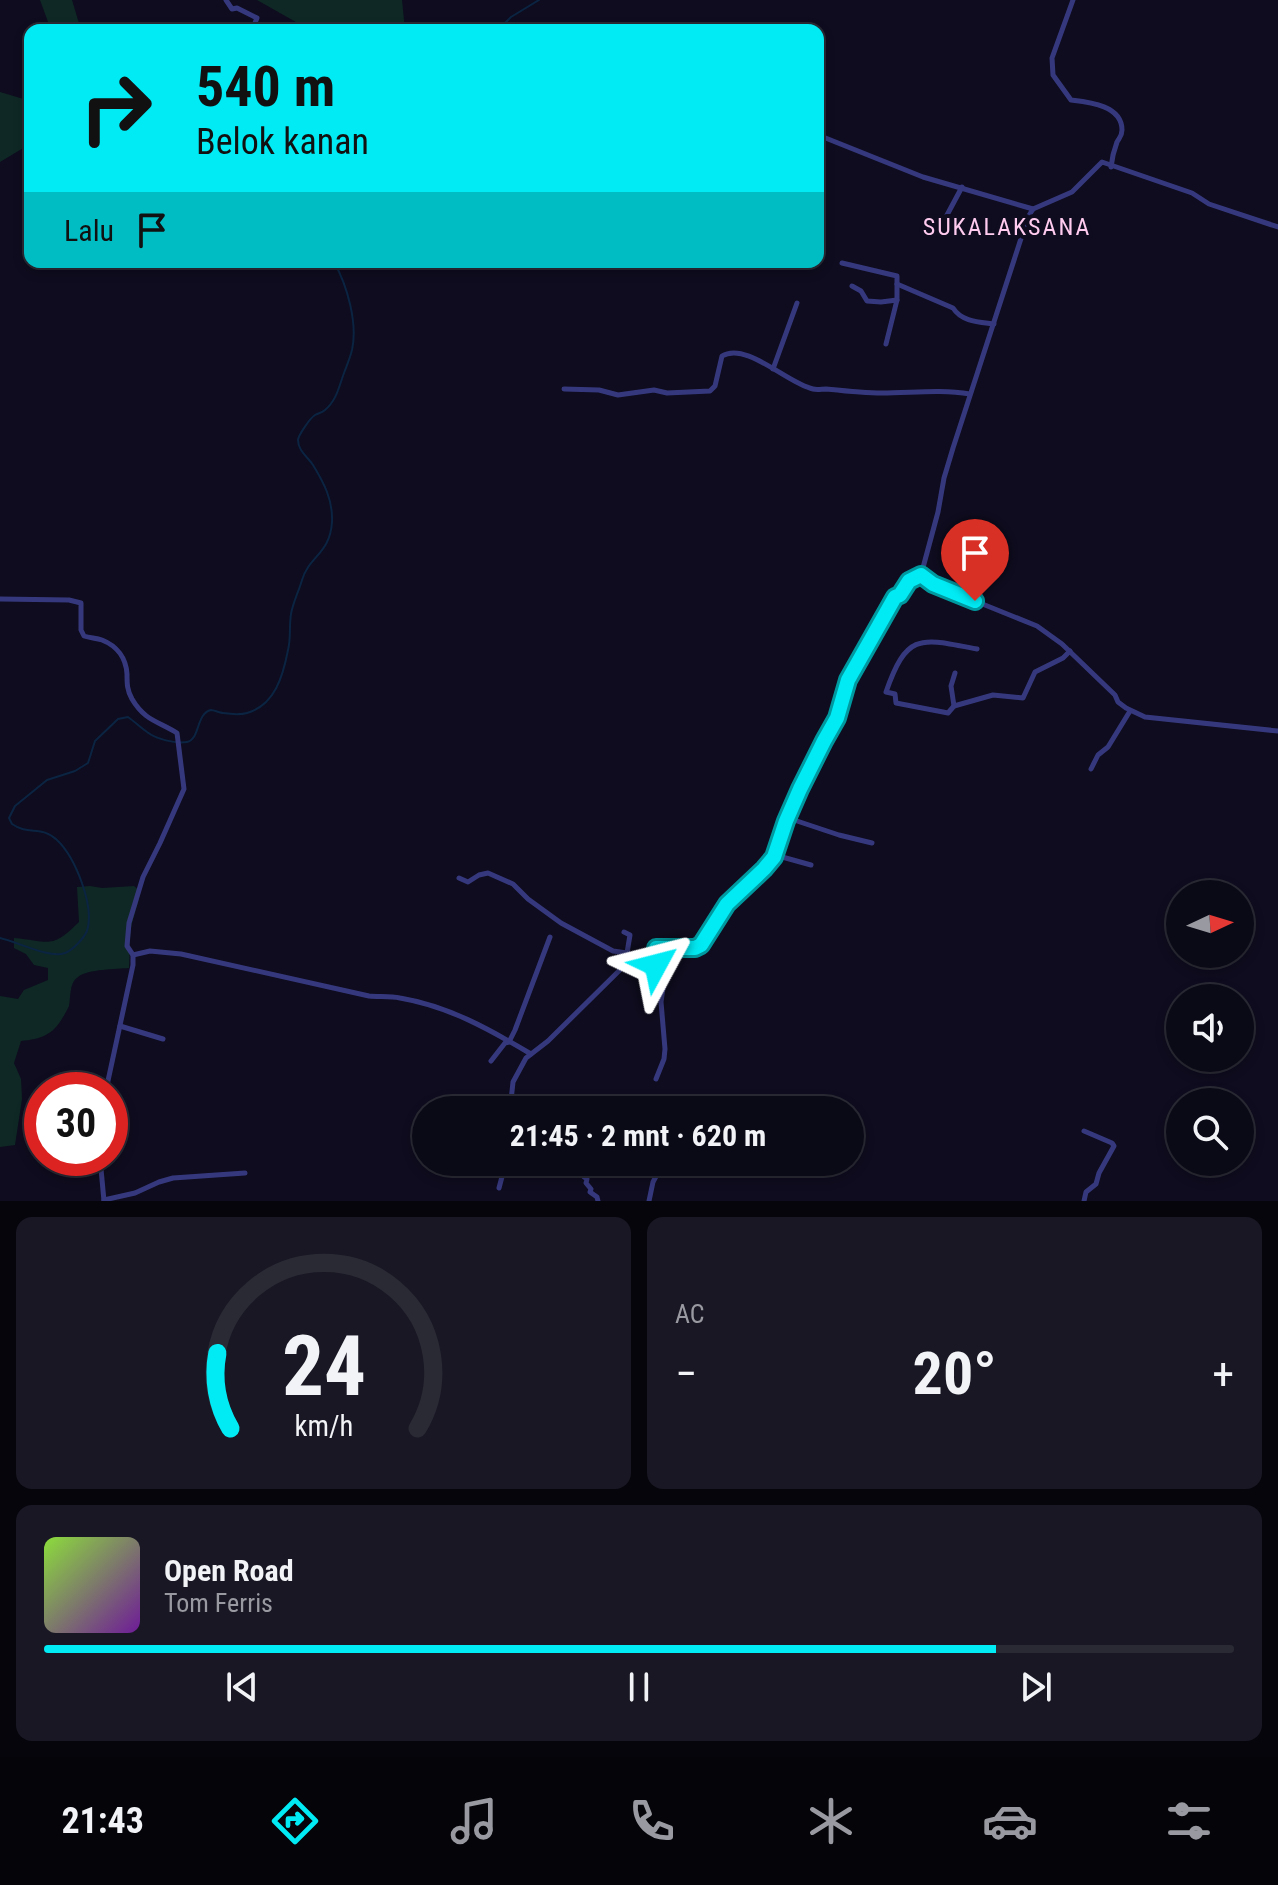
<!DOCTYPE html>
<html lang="id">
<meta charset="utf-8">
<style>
:root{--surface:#0a0916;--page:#181723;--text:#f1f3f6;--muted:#999aa1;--line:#2a2a35;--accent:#00ebf4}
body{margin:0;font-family:"Roboto Condensed",sans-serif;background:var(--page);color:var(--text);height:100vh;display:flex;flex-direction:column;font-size:30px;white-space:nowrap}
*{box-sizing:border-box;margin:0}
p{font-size:26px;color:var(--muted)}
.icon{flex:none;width:44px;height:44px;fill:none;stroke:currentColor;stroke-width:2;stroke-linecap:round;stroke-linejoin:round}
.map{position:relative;height:1201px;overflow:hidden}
.side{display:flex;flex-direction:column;gap:16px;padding:16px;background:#06050c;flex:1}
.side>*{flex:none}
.guide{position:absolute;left:24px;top:24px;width:800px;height:244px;border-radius:16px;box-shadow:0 4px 12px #0003,0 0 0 2px var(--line);background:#00ebf4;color:#111;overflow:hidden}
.needle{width:52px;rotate:86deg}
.fabs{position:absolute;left:1166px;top:880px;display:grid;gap:16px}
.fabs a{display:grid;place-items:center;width:88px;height:88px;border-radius:50%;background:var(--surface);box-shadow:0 4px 12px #0003,0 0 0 2px var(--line);font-size:40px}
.speed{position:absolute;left:24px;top:1072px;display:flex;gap:16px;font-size:40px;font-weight:700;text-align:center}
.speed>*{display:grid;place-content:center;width:104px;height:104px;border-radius:50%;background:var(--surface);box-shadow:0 4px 12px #0003,0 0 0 2px var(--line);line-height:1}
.speed .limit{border:12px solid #d22;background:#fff;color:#111}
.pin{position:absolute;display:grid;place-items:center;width:68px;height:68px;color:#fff;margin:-82px -34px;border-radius:50% 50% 50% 0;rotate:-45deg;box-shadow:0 0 8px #0007}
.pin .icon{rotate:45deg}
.me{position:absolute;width:88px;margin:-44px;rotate:52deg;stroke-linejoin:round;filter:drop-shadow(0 0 6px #0008)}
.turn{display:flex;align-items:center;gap:28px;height:168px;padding:0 40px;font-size:36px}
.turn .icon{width:104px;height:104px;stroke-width:2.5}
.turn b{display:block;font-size:56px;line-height:68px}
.then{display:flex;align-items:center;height:76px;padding:0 40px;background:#0003;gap:16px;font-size:30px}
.big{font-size:60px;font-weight:700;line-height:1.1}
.side .widget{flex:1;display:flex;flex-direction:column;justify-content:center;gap:12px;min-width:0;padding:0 28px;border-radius:16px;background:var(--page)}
.side .dial{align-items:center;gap:0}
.dial svg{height:208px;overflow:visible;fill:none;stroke:var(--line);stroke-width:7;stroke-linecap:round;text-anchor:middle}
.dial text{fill:var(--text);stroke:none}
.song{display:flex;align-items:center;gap:24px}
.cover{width:96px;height:96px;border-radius:12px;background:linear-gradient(135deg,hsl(90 70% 55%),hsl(280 70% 35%))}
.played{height:8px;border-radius:4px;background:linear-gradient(90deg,var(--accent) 80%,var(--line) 80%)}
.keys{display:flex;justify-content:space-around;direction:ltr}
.heat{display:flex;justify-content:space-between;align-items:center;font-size:44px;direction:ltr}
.side .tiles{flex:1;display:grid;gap:16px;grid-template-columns:1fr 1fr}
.widget:last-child{grid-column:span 2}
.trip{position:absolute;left:412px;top:1096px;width:452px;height:80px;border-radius:40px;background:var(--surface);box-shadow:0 4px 12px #0003,0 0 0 2px var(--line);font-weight:700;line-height:80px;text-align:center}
.dock{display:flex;height:128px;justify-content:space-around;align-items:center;background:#040409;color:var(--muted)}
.dock .icon{width:56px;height:56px}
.dock .active{color:var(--accent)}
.dock b{font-size:36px;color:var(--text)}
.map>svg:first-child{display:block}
.green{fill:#0f2825}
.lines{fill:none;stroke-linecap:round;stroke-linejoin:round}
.stream{stroke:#0b2442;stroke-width:2}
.minor{stroke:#36387d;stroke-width:5}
.route-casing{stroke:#00999f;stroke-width:20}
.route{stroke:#00ebf4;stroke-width:14}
.labels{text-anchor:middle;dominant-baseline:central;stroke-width:8;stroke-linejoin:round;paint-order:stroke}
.quarter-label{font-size:24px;letter-spacing:2px;fill:#ffcbef;stroke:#0e0c1e}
</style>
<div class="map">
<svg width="1278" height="1201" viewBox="0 0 1278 1201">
<rect width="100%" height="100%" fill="#0e0c1e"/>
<g class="green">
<polygon points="40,0 72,0 81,30 51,30"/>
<polygon points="257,0 402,0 405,30 310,30"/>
<polygon points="0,92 27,100 30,99 30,144 0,162"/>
<path d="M90,886L102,888L134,886L140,891C139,904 133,916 131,929C129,942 130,955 129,968C116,969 88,969 78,977C69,983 71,996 69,1006C68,1008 64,1016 63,1017C53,1035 41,1039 21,1041L14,1063L21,1079L22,1099L15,1145L0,1147V996L18,999L24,990L48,980V968L34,965L26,954L14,948V938C50,941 51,950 79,922L77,887Z"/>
</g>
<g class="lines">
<g class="stream">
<polyline points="498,30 511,17 539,0"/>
<path d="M0,938C18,942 50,959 65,953C73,950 84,938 87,931C95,906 75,857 57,840C41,825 29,836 12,824L9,818L15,806L47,780L75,771L88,763L95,741L118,719L128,717C135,722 140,727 147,732C156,739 175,744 187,742C200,740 196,713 211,710C213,710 221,713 223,713C230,714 240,715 247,713C275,705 283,676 288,650C291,639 289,626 291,614C293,602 299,591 302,580C309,556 330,554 332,522C333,500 324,483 313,465C308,457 298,451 298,440C298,436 310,418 315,415C318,413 322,413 325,410C337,400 339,386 344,373C347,365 350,358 352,350C358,323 347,285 334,262"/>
</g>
<g class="minor">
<polyline points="226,0 232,9 237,8 257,18 252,30"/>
<path d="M1073,0L1052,58L1053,75L1071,100C1088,102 1122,105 1122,130C1122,136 1120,137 1117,142C1114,150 1112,158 1111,167"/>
<polyline points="818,135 923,177 1033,209"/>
<polyline points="941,232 947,215 962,187"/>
<polyline points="842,263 897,276 897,300 886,344"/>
<path d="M897,284L953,308C962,322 979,322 994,324"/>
<polyline points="852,286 861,291 867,301 881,302 897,300"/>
<polyline points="773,369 797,303"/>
<path d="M564,389L599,390L618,395L654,390L667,393L710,391L715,386L722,356C746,341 788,384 813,389C817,390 822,389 826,389C845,391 863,393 882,393C912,393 940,389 970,394"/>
<polyline points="921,575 933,584 1037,626 1062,644 1115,695 1118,702 1126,708 1145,717 1278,731"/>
<path d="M0,599L69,600L81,603V630L84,636C90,638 96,638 102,640C117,646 126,658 127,674C127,684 127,690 132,699C145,721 158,721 177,733L184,789L160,843L143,877L129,923L127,946L133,955V965L106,1090"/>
<polyline points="955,673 951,686 954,706 993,695 1023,698 1035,672 1063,658 1070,651"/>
<path d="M954,706L948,713L943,712L896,703L895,694L886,692C907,632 920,638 977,649"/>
<polyline points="1091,769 1098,755 1108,747 1130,711"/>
<polyline points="788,818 839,835 872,843"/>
<polyline points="775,855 811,865"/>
<polyline points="459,878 468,882 479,875 488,873 513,884 528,899 561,923 613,951 627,953 632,958"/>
<polyline points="624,932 630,935 627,953"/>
<polyline points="656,948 656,967 664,982 661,1002 665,1049 664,1059 656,1079"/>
<path d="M133,955L150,951L181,954L369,996C379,997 390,996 400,998C448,1006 489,1029 531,1054"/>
<polyline points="120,1026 163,1039"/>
<polyline points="491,1061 505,1043 509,1042 515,1030 550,937"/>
<polyline points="510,1110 513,1082 526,1058 548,1041 632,958 656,948 695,948 701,945 727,904 764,869 774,857 786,821 800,789 837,718 848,680 895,597 900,595 909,581 921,575 938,512 944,478 953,448 1028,217 1033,209 1072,192 1102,162 1192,193 1209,204 1278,227"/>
<polyline points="100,1158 104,1201"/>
<polyline points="572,1162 582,1171 584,1177 587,1179 586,1183 591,1189 590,1192 597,1197 598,1201"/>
<polyline points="499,1188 503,1173 511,1162"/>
<polyline points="104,1200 135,1193 159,1182 173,1178 245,1173"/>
<polyline points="649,1201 653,1182 660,1169"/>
<polyline points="1084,1201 1086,1192 1096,1184 1099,1173 1114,1146 1112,1143 1084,1131"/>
</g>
</g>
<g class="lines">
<g class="route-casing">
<polyline id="route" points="656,965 656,948 695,948 701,945 727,904 764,869 774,857 786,821 800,789 824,741 837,718 848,680 895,597 900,595 909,581 921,575 933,584 975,601"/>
</g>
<use href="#route" class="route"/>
</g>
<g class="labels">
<g class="quarter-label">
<text x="1007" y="227">SUKALAKSANA</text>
</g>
</g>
</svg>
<div class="fabs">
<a><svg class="needle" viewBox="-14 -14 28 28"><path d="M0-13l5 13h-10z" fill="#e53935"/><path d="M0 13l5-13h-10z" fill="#999aa1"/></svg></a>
<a><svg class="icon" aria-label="sound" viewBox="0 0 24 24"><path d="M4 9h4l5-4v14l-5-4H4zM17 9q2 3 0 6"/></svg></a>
<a><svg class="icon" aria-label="search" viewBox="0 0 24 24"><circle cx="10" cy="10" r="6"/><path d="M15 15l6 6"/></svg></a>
</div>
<div class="speed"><div class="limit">30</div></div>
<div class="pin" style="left:975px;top:601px;background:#d93025"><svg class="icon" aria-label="arrive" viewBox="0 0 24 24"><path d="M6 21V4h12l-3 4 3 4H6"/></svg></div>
<svg class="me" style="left:656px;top:965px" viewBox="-20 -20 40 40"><path d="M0-17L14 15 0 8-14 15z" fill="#00ebf4" stroke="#fff" stroke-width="4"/></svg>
<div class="trip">21:45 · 2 mnt · 620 m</div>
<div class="guide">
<div class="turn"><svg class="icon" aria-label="right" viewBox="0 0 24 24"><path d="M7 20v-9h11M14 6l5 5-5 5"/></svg><div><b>540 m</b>Belok kanan</div></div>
<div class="then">Lalu<svg class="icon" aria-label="arrive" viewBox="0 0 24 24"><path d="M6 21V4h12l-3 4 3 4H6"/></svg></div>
</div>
</div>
<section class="side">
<div class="tiles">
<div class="widget dial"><svg viewBox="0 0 100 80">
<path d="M14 69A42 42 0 1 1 86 69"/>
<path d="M14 69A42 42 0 0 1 9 40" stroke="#00ebf4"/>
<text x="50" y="56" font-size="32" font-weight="700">24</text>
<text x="50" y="72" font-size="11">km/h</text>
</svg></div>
<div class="widget"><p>AC</p>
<div class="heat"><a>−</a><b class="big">20°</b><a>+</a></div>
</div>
<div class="widget">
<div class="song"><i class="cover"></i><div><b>Open Road</b><p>Tom Ferris</p></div></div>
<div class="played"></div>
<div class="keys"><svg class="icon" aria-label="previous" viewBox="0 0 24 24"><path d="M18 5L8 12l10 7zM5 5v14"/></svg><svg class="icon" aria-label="pause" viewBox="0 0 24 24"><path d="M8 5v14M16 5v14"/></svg><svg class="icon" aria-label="next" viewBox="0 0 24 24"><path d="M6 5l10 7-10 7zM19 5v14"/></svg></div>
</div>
</div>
</section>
<nav class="dock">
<b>21:43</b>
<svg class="icon active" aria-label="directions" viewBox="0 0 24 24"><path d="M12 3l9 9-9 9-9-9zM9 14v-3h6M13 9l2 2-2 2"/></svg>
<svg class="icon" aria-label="music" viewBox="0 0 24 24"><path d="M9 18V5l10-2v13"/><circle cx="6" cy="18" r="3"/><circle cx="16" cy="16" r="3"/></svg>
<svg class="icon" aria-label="phone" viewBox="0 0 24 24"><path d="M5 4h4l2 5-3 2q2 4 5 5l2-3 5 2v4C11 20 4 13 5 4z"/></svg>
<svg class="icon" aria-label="climate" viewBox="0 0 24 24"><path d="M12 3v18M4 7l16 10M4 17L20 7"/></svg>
<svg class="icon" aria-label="car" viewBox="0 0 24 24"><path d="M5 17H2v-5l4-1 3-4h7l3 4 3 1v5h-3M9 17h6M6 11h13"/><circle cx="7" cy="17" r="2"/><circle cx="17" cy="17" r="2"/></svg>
<svg class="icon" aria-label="filters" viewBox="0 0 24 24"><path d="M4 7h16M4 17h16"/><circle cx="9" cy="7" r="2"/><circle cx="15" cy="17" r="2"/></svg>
</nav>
